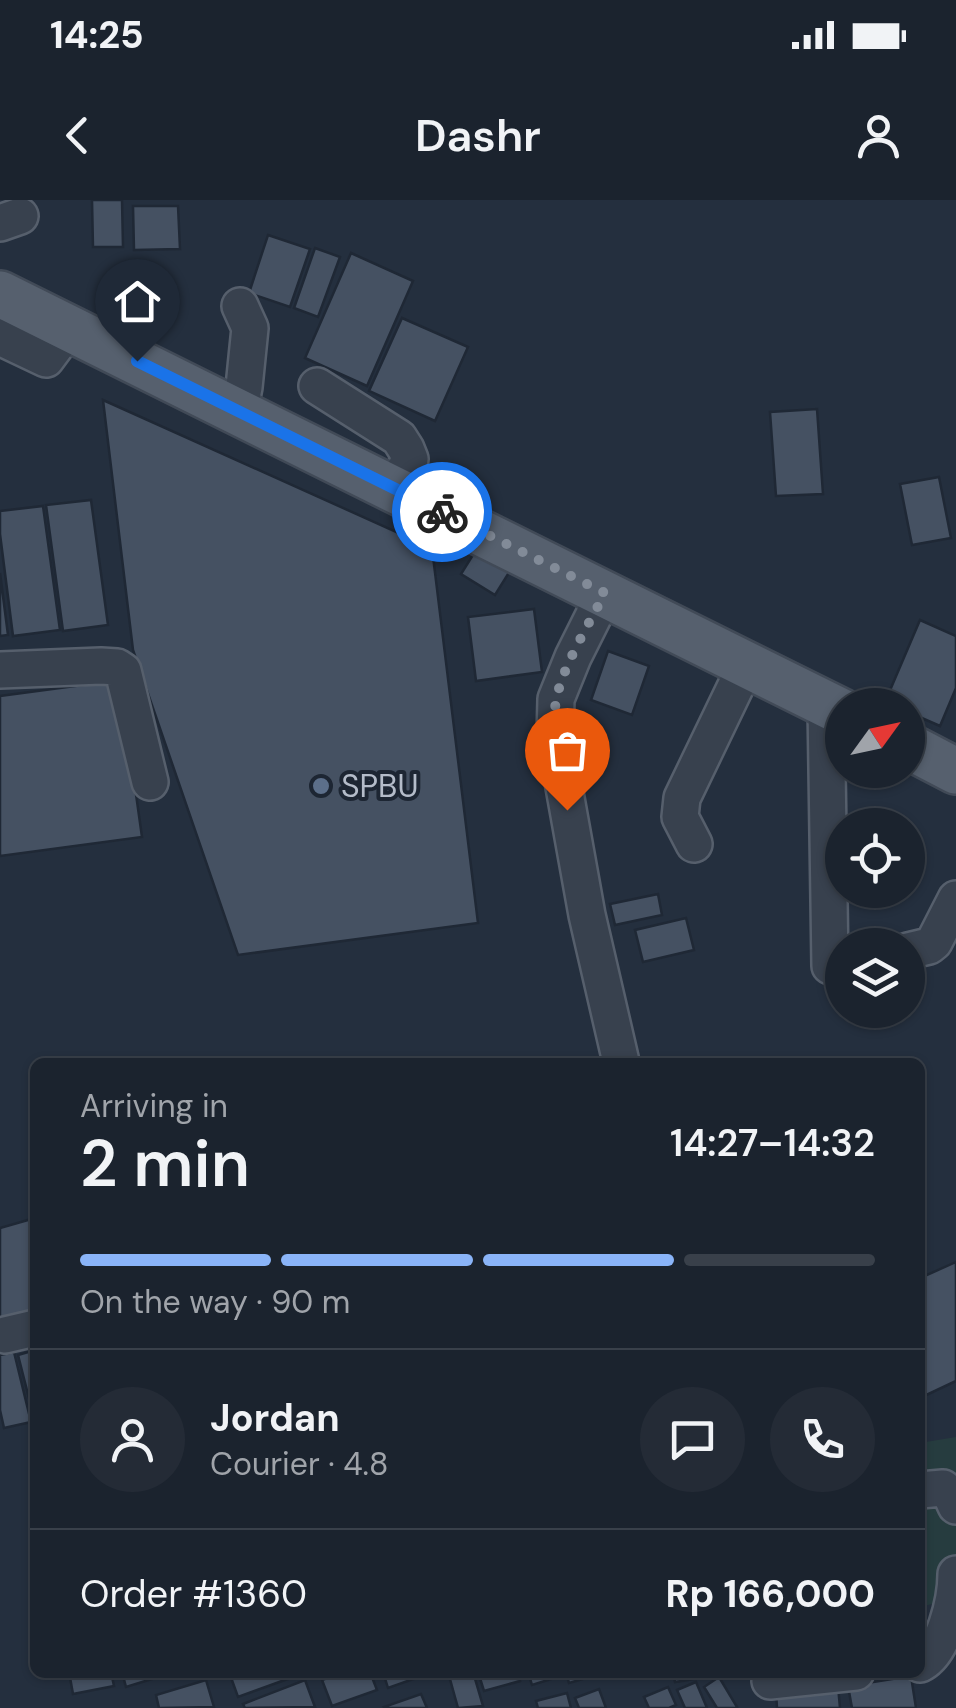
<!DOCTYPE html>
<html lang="en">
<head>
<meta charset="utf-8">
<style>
  :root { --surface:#1b232e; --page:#242b36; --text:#f1f3f6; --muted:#a0a4aa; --line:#39404a; --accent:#8ab4f8 }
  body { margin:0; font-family:"DM Sans",sans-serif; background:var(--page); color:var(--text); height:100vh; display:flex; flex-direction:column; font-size:38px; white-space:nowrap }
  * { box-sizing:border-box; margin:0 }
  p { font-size:32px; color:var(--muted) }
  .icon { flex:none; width:55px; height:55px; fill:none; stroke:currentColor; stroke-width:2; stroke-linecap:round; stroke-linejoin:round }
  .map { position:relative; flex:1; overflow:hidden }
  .side { position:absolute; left:30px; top:858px; width:895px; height:620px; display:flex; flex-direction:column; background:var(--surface); border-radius:15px; box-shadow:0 2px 8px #0004,0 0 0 2px var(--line) }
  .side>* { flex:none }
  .needle { width:65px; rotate:57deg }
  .tools { position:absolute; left:825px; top:488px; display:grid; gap:20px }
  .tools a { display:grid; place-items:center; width:100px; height:100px; border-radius:50%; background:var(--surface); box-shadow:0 2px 8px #0004,0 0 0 2px var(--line); font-size:50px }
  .pin { position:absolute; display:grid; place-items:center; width:85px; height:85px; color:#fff; margin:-102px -42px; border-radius:50% 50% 50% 0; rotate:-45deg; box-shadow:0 0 10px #0007 }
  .pin .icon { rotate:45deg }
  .courier { position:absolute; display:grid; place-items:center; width:100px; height:100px; margin:-50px; border:8px solid #1a73e8; border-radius:50%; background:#fff; color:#222; box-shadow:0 2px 12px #0007 }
  .summary em { font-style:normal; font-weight:600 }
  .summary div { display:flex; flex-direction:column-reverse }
  .summary { display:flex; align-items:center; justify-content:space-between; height:170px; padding:0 50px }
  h1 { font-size:65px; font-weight:600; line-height:75px }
  .bar { display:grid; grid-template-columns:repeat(4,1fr); gap:15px 10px; align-content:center; height:120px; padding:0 50px }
  .bar i { height:12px; border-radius:8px; background:var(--line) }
  .bar .selected { background:var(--accent) }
  .bar p { grid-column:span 4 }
  .line { display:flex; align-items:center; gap:25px; padding:0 50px; border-top:2px solid var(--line) }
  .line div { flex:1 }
  .round { display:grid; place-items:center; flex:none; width:105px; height:105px; border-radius:52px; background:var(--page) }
  .status { display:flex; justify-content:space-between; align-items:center; height:70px; padding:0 50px; background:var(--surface); direction:ltr }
  .status svg { height:28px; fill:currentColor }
  header { display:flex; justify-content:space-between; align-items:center; height:130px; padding:0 50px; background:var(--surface); font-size:45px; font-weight:600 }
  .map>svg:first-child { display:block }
  .green { fill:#263c3f }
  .building { fill:#455162; stroke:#1f2835; stroke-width:2.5 }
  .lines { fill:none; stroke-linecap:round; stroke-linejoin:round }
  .minor-casing { stroke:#565f6c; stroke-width:40 }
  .major-casing { stroke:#414a57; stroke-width:50 }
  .minor { stroke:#38414e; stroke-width:35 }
  .major { stroke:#56606e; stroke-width:45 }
  .done { stroke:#828b98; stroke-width:10; stroke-dasharray:0 18 }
  .route { stroke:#1a73e8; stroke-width:12 }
  .service-dot { fill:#5c6f8a; stroke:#1d2633; stroke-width:4 }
  .labels { text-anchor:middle; stroke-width:8; stroke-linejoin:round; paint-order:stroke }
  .poi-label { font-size:32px; fill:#b4bcc9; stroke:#1d2633; text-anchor:start }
</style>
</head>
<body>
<div class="status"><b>14:25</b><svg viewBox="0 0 49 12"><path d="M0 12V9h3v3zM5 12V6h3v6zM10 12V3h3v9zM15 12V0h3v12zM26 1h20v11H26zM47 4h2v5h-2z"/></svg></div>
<header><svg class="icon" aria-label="back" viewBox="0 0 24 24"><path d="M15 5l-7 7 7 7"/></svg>Dashr<svg class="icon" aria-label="person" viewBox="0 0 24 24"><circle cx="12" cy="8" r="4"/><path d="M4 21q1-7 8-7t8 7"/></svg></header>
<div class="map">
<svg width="956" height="1508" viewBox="0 0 956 1508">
  <rect width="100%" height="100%" fill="#242f3e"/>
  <!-- green -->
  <path class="green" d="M956,1237v161l-36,9v-164z"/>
  <!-- building -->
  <g class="building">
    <path d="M92,0h30l1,47h-30z"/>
    <path d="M133,6h45l2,43 -46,1z"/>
    <path d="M268,35l42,14 -20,58 -41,-14z"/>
    <path d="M315,48l25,9 -22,60 -24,-9z"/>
    <path d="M351,53l62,28 -46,105 -62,-28z"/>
    <path d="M402,118l66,29 -33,74 -66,-30z"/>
    <path d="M103,200l329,148 46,375 -240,32 -105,-305z"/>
    <path d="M817,209l6,85 -47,2 -6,-84z"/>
    <path d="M939,277l12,61 -39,7 -12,-61z"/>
    <path d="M91,300l17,125 -45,6 -17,-126z"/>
    <path d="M43,306l17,124 -47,6 -13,-102v-23z"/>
    <path d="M476,350l34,21 -15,24 -34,-21z"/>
    <path d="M0,373l8,62 -8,1z"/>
    <path d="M534,409l8,63 -66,9 -8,-64z"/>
    <path d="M920,420l36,16v52l-16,38 -32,-14v-7h-16l-7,-3z"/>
    <path d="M608,451l41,15 -17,49 -41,-15z"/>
    <path d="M120,480l22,157 -142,19v-160z"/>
    <path d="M658,694l4,21 -47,10 -5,-21z"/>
    <path d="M686,718l8,32 -51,12 -8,-32z"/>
    <path d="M35,1018v100l-35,11v-101z"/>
    <path d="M956,1062v119l-36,17v-120z"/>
    <path d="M35,1150v72l-17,-67z"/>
    <path d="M14,1152l17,70 -27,6 -4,-18v-55z"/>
    <path d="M69,1472h42l3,14 -41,8z"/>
    <path d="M122,1472h46v2l-42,13z"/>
    <path d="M229,1472h75v1l-66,24z"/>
    <path d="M343,1472h27l7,18 -45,16 -10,-26z"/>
    <path d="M383,1472h38l1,4 -34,12z"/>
    <path d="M448,1472h25l10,34 -25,2z"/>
    <path d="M478,1472h40l2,9 -36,10z"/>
    <path d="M528,1472h32l1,4 -29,9z"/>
    <path d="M566,1472h37l1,1 -35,10z"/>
    <path d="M673,1472h39l1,4 -38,6z"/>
    <path d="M911,1476l5,32h-64l-4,-22z"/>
    <path d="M719,1477l18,30 -2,1h-18l-13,-21z"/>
    <path d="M206,1480l8,27 -55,1 -3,-13z"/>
    <path d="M305,1480l10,27 -70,1 -2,-4z"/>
    <path d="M696,1482l11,26h-22l-8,-18z"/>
    <path d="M838,1486l2,22h-63l-1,-17z"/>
    <path d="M668,1487l8,18 -7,3h-20l-5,-11z"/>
    <path d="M599,1489l7,19h-27l-4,-10z"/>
    <path d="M567,1493l4,15h-33l-2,-7z"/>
    <path d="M421,1494l6,14h-42l-1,-1z"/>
  </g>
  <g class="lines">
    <defs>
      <g id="minor">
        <path d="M0,23l20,-7"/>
        <path d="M0,137l46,22 23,-31"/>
        <path d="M317,186l82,52 7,11 4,10 -15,30"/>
        <path d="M239,212l5,-25 6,-59 -10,-22"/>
        <path d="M605,393l-32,64 -17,42 -1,38 32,178 34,147"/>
        <path d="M0,470l101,-4 16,1 6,4 27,111"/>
        <path d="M826,504l4,262 12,-2"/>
        <path d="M694,644l-14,-27 2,-19 65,-135"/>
        <path d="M908,751l21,-5 5,-4 22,-43"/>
        <path d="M5,1135l30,-7"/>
        <path d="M920,1290l23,-2 8,7 5,11"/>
        <path d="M920,1464c24,-11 36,-65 36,-90"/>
        <path d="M770,1481l86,-9"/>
      </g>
      <g id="major">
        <path d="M0,94l842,418"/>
        <path d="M908,546l48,25"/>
      </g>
    </defs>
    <!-- minor casing -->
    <use href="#minor" class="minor-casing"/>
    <!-- major casing -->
    <use href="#major" class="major-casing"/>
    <!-- minor -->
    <use href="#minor" class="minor"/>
    <!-- major -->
    <use href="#major" class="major"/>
  </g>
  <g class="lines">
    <!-- done -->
    <path class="done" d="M442,312l163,81c-16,31 -43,74 -49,108 -6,36 5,74 11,109"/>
    <!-- route -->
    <path class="route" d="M137,161l305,151"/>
  </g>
  <!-- markers -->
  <circle class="service-dot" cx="321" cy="586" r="10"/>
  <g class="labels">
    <!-- poi labels -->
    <g class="poi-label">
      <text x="341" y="597">SPBU</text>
    </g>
  </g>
</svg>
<div class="tools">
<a><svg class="needle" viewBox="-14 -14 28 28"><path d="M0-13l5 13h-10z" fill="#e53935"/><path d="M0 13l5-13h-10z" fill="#a0a4aa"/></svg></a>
<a><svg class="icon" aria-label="locate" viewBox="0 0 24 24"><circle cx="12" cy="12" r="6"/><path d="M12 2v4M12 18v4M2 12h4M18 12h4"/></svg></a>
<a><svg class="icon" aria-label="layers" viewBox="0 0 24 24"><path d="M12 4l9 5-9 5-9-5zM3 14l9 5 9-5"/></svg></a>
</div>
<div class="pin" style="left:567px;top:610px;background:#ea580c"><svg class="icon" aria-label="bag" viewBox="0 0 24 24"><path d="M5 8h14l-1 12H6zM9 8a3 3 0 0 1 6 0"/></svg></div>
<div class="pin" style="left:137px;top:161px;background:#1f2937"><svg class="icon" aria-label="home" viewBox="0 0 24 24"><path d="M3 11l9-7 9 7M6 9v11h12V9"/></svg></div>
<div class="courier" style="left:442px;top:312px"><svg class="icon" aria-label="bike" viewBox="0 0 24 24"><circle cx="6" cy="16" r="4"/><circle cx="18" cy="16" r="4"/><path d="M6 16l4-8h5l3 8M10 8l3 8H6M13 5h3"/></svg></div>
<section class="side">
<div class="summary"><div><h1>2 min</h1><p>Arriving in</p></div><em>14:27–14:32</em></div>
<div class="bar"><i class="selected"></i><i class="selected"></i><i class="selected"></i><i></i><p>On the way · 90 m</p></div>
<div class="line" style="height:180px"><a class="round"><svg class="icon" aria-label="person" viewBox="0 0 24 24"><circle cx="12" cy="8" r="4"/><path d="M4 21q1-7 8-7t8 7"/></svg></a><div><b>Jordan</b><p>Courier · 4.8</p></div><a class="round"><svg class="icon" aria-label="chat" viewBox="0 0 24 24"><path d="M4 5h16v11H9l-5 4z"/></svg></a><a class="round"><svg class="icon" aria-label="phone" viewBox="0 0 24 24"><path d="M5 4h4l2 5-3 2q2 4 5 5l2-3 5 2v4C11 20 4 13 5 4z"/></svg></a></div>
<div class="line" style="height:130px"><div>Order #1360</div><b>Rp 166,000</b></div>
</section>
</div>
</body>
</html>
